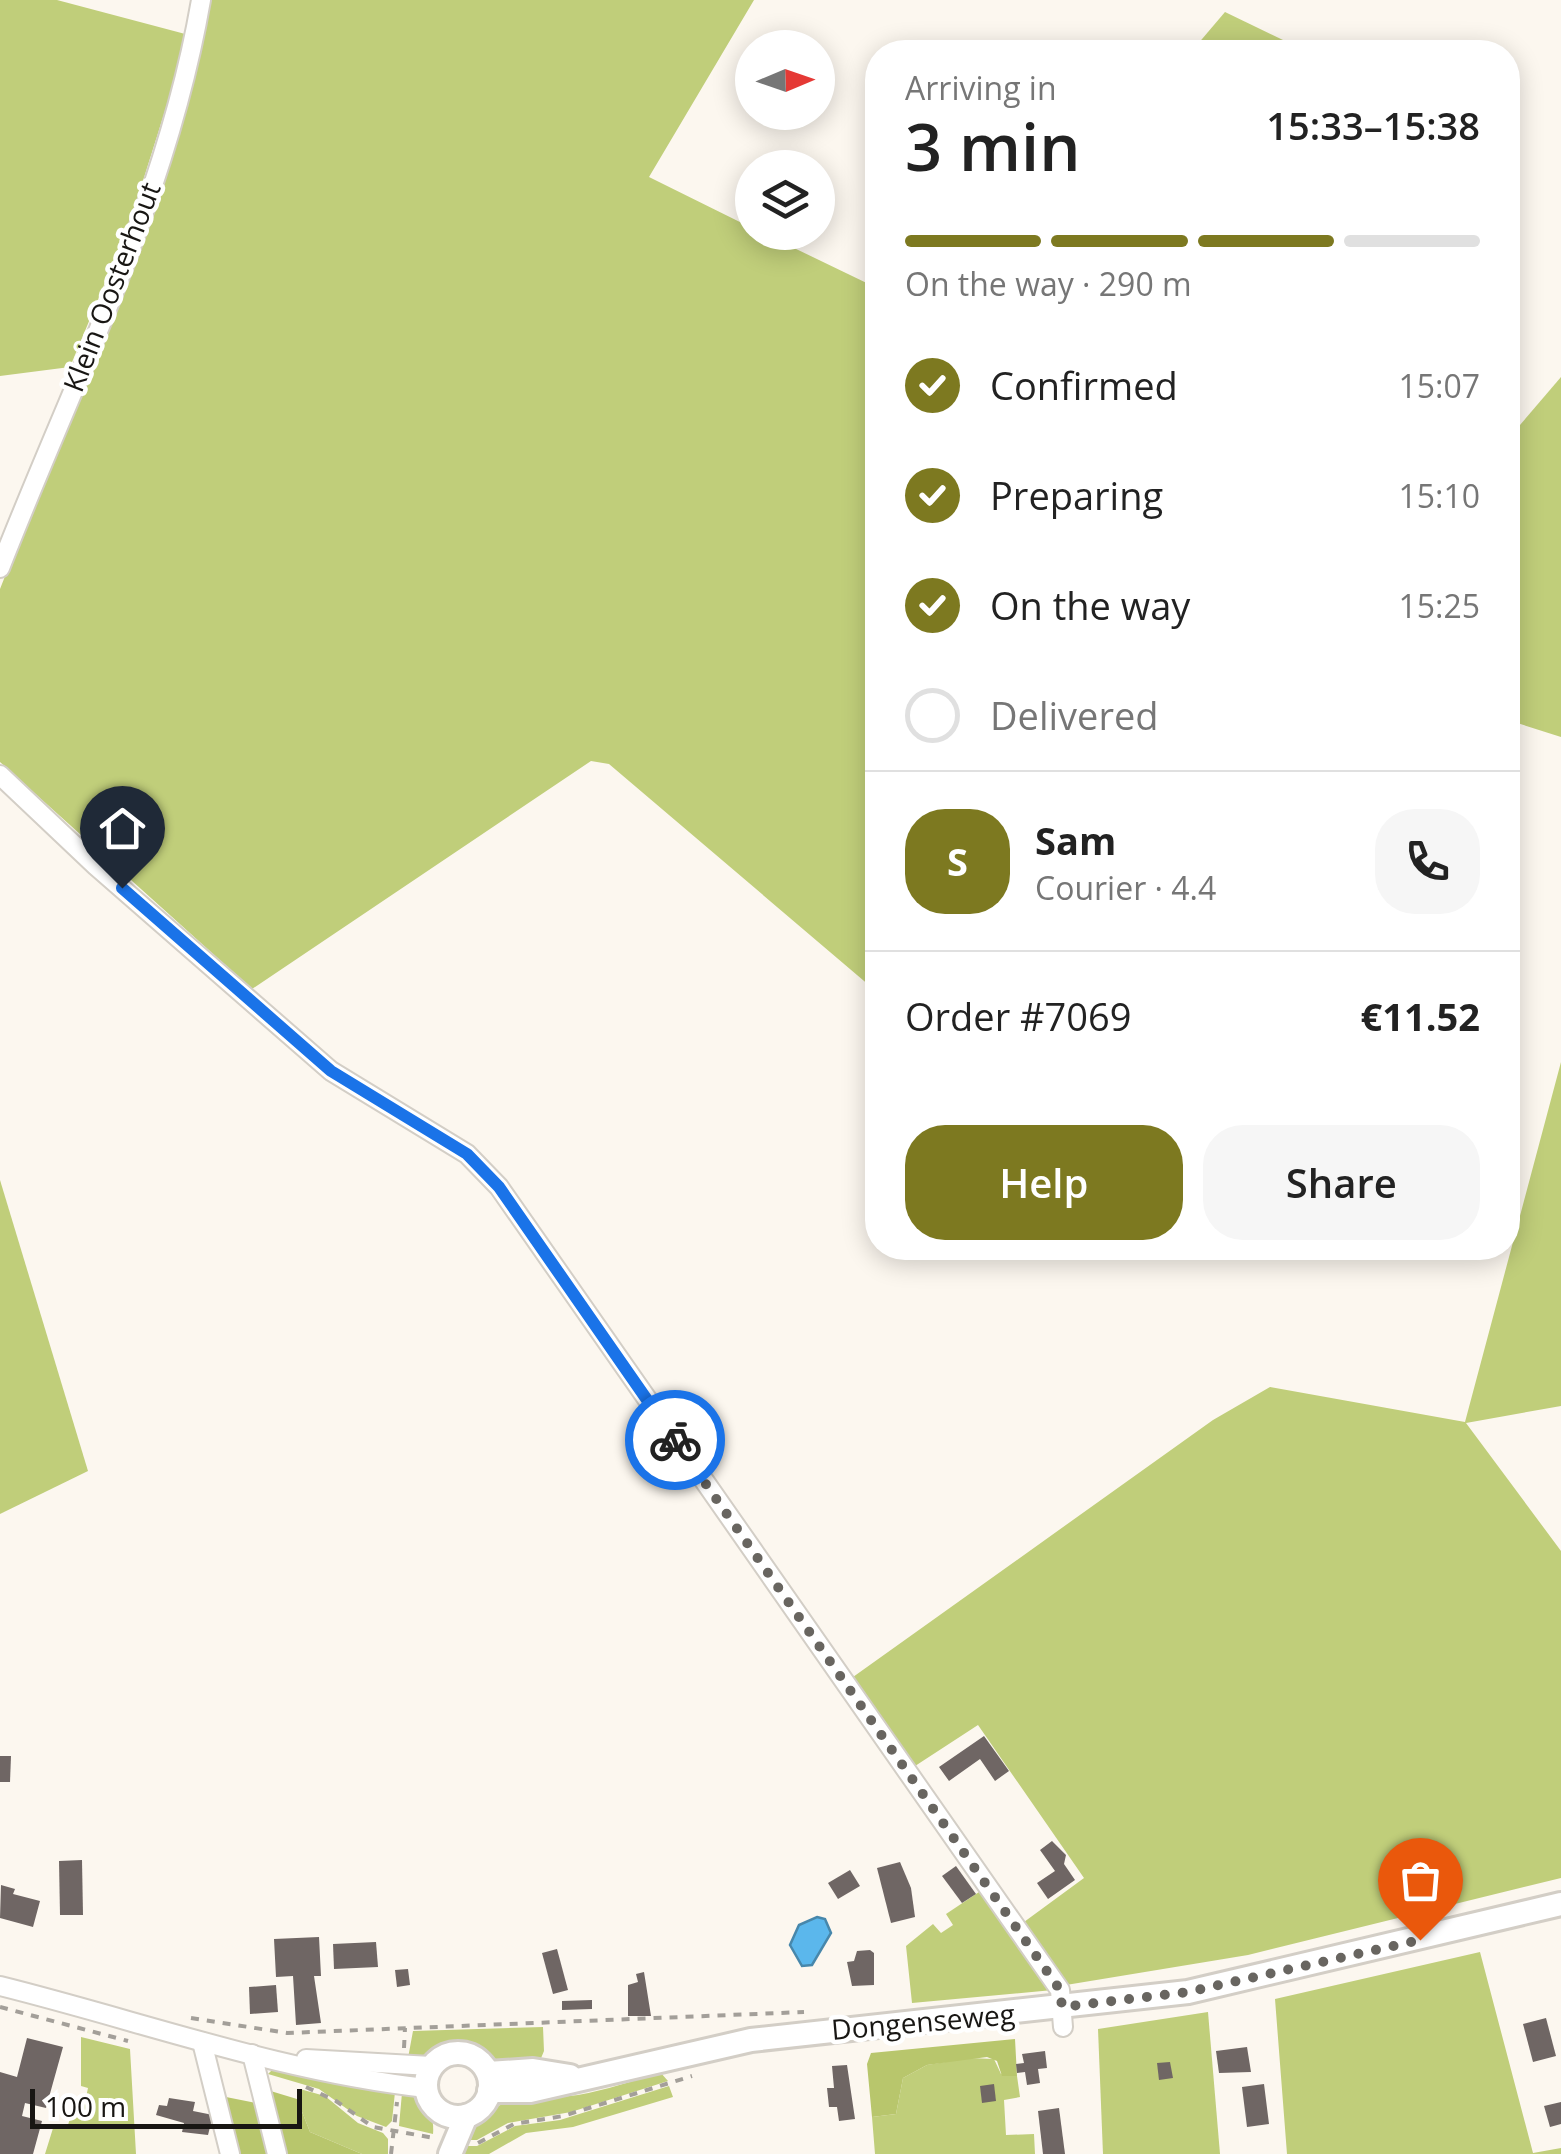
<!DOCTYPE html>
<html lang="en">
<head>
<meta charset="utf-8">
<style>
  :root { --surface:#fff; --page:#f6f6f6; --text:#222; --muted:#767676; --line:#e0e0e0; --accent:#7d7920 }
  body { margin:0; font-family:"Open Sans",sans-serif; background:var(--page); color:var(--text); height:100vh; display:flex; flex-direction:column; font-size:38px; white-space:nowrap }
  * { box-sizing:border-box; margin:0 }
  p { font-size:32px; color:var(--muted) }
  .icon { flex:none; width:55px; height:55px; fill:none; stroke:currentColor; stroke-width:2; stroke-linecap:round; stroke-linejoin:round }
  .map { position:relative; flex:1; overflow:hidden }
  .side { position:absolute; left:865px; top:40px; width:655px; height:1220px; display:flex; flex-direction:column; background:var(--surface); border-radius:40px; box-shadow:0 5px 25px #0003 }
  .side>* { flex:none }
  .needle { width:65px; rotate:88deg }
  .fabs { position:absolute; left:735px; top:30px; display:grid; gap:20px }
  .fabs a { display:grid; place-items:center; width:100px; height:100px; border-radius:50%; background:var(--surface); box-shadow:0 5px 25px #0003; font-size:50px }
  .scale { position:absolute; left:30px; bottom:25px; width:272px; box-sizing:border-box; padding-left:10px; border:5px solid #181613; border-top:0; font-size:28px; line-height:35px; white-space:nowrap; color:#181613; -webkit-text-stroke:8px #fff; paint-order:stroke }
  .pin { position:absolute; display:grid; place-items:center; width:85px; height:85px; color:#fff; margin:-102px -42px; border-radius:50% 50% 50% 0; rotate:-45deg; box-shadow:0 0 10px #0007 }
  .pin .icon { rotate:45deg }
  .courier { position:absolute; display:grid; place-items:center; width:100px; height:100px; margin:-50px; border:8px solid #1a73e8; border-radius:50%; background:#fff; color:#222; box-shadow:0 2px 12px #0007 }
  .summary em { font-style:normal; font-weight:600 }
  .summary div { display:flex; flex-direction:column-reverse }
  .summary { display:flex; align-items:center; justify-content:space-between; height:170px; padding:0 40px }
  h1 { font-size:65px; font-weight:600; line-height:75px }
  .bar { display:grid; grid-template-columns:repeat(4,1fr); gap:15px 10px; align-content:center; height:120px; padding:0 40px }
  .bar i { height:12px; border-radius:8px; background:var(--line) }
  .bar .current { background:var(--accent) }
  .bar p { grid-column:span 4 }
  .line { display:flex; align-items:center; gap:25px; padding:0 40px; border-top:2px solid var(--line) }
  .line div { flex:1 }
  .round { display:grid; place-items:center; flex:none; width:105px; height:105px; border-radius:40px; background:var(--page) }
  ol { padding:0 40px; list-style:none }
  li { display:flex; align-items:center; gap:30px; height:110px }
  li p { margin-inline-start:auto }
  li .icon { padding:10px; border-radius:50%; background:var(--accent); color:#fff; stroke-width:4 }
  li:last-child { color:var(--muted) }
  li i { width:55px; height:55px; border:5px solid var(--line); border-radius:50% }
  .primary-button { display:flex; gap:20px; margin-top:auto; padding:20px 40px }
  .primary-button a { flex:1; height:115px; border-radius:40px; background:var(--accent); color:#fff; font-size:40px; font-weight:600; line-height:115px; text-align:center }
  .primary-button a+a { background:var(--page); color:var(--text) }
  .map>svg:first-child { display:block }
  .green { fill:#c0ce7a }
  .forest { fill:#b8c66c }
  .water { fill:#5bb7ec; stroke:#4787ab; stroke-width:2.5 }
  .building { fill:#6f6664 }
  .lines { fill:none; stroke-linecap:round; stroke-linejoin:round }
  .minor-casing { stroke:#d3cec6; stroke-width:22 }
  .major-casing { stroke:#d3cec6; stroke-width:28 }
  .path { stroke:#a39f99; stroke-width:4; stroke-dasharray:8 8; stroke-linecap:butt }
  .minor { stroke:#fff; stroke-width:18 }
  .major { stroke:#fff; stroke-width:22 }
  .done { stroke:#686560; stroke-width:10; stroke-dasharray:0 18 }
  .route { stroke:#1a73e8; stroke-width:12 }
  .labels { text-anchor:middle; stroke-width:9; stroke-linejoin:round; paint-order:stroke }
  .street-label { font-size:28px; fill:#181613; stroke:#fff }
</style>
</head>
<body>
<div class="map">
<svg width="1561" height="2154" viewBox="0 0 1561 2154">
  <rect width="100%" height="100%" fill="#fcf7ef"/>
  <!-- green -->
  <g class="green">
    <path d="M0,0h57l132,35 -60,190 -59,142 -70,9z"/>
    <path d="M210,0h544l-105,177 103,51v4l11,1 114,55v704l-268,-228 -18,-3 -339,228 -252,-227v-173l163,-413 29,-89z"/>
    <path d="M1225,12l83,40h-117z"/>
    <path d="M1561,377v360l-53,-17v-281z"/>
    <path d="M1561,1062v344l-95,17 95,128v327l-313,77 -182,30 -42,-63 60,-44 -106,-153 -66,43 -59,-91 360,-257 57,-33 195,35z"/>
    <path d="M0,1180l88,291 -88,43z"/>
    <path d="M982,1890l71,100 -141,13 -6,-57 27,-22 8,9 12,-8 -7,-11z"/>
    <path d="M1480,1952l53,201 28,-5v6h-274l-12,-155z"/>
    <path d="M1208,2012l12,142h-117l-5,-125z"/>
    <path d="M543,2027l1,24 -5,12h-38l-36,-19 -16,1 -24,13h-17l5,-27z"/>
    <path d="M81,2037l49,12 6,105h-91l9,-29h14l7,-23h10l3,-14 -7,-2z"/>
    <path d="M969,2058l25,1 7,15 16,2 3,21 -16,3 2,35 28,-1 1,20h-160l-3,-37 24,-3 7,-36 24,-13z"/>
    <path d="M275,2067l120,25 -3,29 -6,6 -29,-11 -38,-27 -51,-15z"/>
    <path d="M660,2072l8,9 -97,31 -63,11 -31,17h-13c19,-48 72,-39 114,-45 28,-5 55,-14 82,-23z"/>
    <path d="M669,2086l4,11 -100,30 -47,6 -37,21h-29l3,-8h14l38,-20 45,-6z"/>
    <path d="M300,2089l25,7 33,27 25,10 5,6v15h-26l-52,-22 -13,-33z"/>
    <path d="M402,2093c21,4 33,19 31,41l-34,-8z"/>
  </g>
  <!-- forest -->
  <g class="forest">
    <path d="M1015,2039l2,37h-15l-5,-15 -10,-4 -60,8 -24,13 -7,36 -24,3 -5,-53 4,-11z"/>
    <path d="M264,2089l33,10 13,33 52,22h-79z"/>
    <path d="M226,2097l30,6 15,51h-32z"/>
  </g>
  <!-- water -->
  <path class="water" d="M817,1917l8,2 6,14 -19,32 -10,1 -12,-21 9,-20z"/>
  <!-- building -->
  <g class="building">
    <path d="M984,1736l25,35 -14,10 -15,-22 -31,22 -10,-14z"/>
    <path d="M0,1756h11l-1,26h-10z"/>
    <path d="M1052,1841l14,14 -2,9 11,16 -27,19 -11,-16 18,-12 -15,-21z"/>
    <path d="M82,1860l1,55h-23l-1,-54z"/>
    <path d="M900,1862l11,26 4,29 -24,6 -14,-55z"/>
    <path d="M956,1866l20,28 -14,9 -20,-27z"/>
    <path d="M850,1870l10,16 -22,13 -10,-16z"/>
    <path d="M1,1885l14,4 -2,5 27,7 -7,26 -33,-9z"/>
    <path d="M319,1937l2,39h-7l7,47 -25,2 -3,-49 -17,1 -2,-38z"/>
    <path d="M376,1942l2,25 -44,2 -1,-25z"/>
    <path d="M557,1949l11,41 -15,4 -11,-41z"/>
    <path d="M870,1950l4,3v32l-22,1 -5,-24 7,-1 3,-10z"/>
    <path d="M408,1969l2,16 -13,2 -2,-17z"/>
    <path d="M644,1972l7,44h-23v-31l10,-3 -2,-8z"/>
    <path d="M276,1985l2,27 -28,2 -1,-27z"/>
    <path d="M592,2000v9l-30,1v-9z"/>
    <path d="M1546,2018l10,38 -23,6 -10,-38z"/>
    <path d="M27,2038l36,9 -17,61 -21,-5 -3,13 20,5 -9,33h-33v-82l17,5z"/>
    <path d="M1247,2047l4,25 -32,1 -3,-22z"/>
    <path d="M1045,2051l2,17 -9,1 2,14 -13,2 -2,-13 -8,1 -1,-9 8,-1 -2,-9z"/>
    <path d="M1170,2062l3,16 -14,2 -2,-17z"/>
    <path d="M847,2065l8,54 -16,2 -2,-14h-8l-2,-19h7l-2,-22z"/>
    <path d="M994,2084l2,17 -14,2 -2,-17z"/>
    <path d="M1264,2084l5,40 -22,3 -5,-40z"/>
    <path d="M169,2098l26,4 -2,9 20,4 -5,20 -26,-3 2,-9 -28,-8 3,-10 8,1z"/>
    <path d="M1561,2102v22l-11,3 -6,-21z"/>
    <path d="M1059,2108l6,46h-22l-5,-43z"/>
  </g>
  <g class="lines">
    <defs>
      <g id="minor">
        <path d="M0,568c73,-187 167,-369 201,-568"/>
        <path d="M0,775l96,91 235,205 136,83 32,33 561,803 3,37"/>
        <path d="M0,1986c141,35 280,86 426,102"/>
        <path d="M202,2042l28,112"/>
        <path d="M252,2054l25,100"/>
        <path d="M306,2059l125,7"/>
      </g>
      <g id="major">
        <circle cx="458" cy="2085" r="32"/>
        <path d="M488,2073l45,-3 37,6"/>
        <path d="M489,2091h41l221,-51 437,-48 373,-88"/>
        <path d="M450,2154l16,-38"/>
      </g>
    </defs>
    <!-- minor casing -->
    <use href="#minor" class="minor-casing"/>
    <!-- major casing -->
    <use href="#major" class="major-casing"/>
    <!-- path -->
    <g class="path">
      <path d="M0,2007l128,34"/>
      <path d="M191,2018l96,15 517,-21"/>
      <path d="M404,2048l1,-20"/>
      <path d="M306,2087l30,14 37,26 61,11"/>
      <path d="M478,2143l36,-19 49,-8 129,-40"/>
      <path d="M391,2154l6,-52"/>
    </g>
    <!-- minor -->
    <use href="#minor" class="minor"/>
    <!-- major -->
    <use href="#major" class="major"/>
  </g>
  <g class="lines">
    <!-- done -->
    <path class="done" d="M675,1440l385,550 2,17 126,-15 232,-52"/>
    <!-- route -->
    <path class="route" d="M122,888l209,183 136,83 32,33 176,253"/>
  </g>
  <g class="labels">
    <!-- street labels -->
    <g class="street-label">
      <text transform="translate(112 287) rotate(-69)" y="10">Klein Oosterhout</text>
      <text transform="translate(923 2022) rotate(-5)" y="10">Dongenseweg</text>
    </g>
  </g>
</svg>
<div class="fabs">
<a><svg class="needle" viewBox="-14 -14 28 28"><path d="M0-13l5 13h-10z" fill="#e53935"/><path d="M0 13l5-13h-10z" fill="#767676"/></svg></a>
<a><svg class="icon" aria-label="layers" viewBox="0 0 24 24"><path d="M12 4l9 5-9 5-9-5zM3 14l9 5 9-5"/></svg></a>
</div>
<div class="scale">100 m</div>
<div class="pin" style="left:1420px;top:1940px;background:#ea580c"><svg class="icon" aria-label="bag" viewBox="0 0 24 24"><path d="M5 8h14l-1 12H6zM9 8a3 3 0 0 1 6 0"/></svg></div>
<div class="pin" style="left:122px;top:888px;background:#1f2937"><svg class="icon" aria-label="home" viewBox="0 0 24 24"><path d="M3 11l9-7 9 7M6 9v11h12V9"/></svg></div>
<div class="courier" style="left:675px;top:1440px"><svg class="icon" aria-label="bike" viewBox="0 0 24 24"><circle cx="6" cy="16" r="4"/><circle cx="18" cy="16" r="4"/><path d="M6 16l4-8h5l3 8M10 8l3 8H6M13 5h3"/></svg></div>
<section class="side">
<div class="summary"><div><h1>3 min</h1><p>Arriving in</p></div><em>15:33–15:38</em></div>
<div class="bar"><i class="current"></i><i class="current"></i><i class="current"></i><i></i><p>On the way · 290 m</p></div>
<ol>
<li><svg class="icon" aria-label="check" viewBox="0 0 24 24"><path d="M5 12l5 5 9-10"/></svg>Confirmed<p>15:07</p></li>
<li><svg class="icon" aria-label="check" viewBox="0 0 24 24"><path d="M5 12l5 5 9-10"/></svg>Preparing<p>15:10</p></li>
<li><svg class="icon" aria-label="check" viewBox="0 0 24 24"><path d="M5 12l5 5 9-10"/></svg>On the way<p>15:25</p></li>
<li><i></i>Delivered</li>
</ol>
<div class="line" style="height:180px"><b class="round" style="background:var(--accent);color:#fff">S</b><div><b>Sam</b><p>Courier · 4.4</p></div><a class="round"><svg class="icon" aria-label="phone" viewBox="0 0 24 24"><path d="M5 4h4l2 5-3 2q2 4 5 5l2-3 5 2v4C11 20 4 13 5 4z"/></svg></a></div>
<div class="line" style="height:130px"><div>Order #7069</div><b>€11.52</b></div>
<div class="primary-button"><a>Help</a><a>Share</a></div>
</section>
</div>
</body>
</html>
